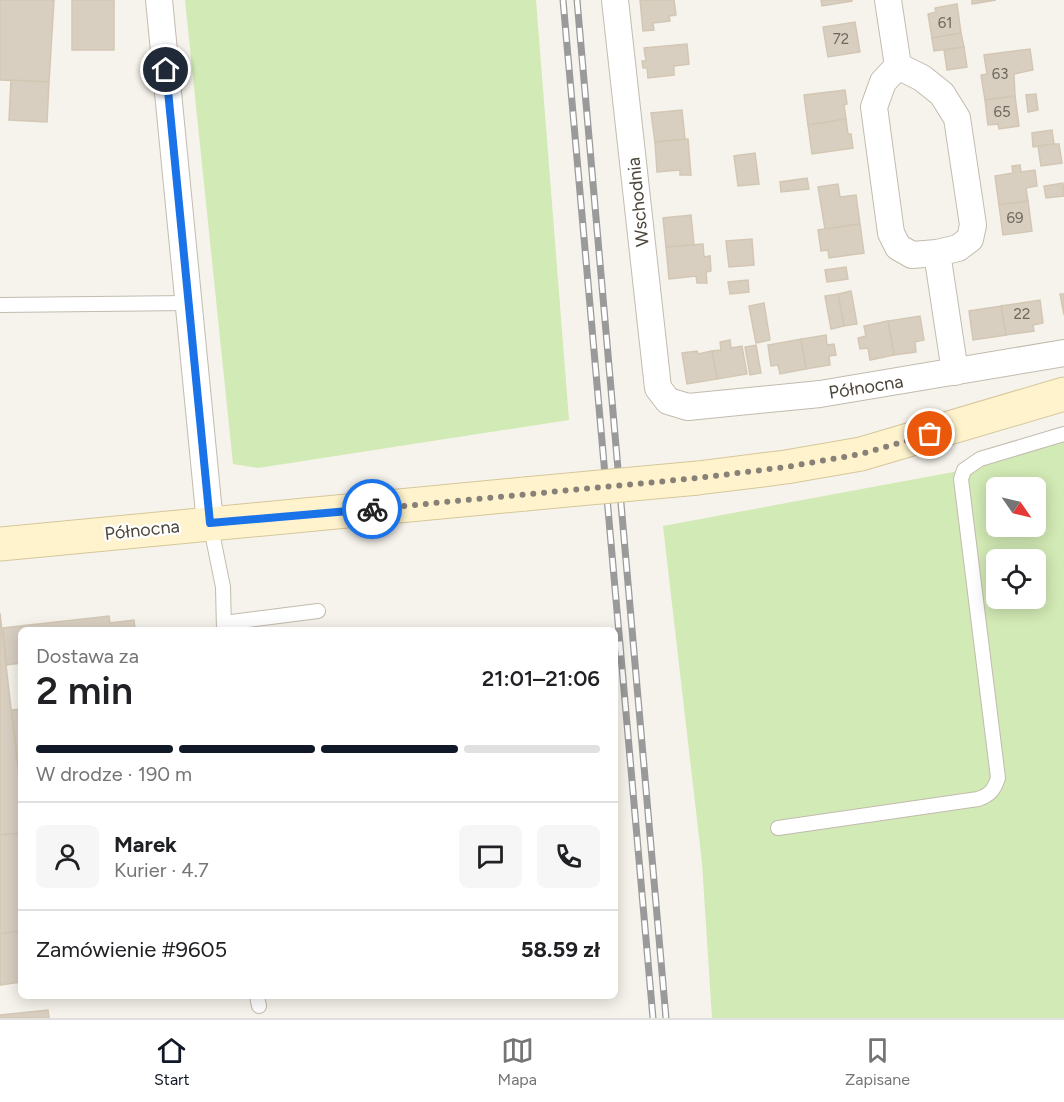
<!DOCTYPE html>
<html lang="pl">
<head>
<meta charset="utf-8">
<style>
  :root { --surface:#fff; --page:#f6f6f6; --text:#202124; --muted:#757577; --line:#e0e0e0; --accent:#111827 }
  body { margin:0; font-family:Figtree,sans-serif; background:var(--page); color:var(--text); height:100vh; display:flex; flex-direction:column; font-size:22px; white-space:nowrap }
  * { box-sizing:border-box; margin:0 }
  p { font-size:20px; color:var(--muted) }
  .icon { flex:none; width:33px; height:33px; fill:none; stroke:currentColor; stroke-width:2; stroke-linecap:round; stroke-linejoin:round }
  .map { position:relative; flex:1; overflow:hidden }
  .side { position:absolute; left:18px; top:627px; width:600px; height:372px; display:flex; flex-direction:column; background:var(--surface); border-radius:9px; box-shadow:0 3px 15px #0003 }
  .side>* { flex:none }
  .needle { width:39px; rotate:124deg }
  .buttons { position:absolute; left:986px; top:477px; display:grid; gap:12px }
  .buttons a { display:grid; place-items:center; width:60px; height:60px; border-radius:9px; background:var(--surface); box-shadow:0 3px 15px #0003; font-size:30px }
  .pin { position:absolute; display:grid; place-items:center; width:51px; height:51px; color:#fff; margin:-26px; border:3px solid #fff; border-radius:50%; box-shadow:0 2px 6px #0007 }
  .courier { position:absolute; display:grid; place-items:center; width:60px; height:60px; margin:-30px; border:4px solid #1a73e8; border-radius:50%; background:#fff; color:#222; box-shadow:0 2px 8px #0007 }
  .summary em { font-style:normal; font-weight:600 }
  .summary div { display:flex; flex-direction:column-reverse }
  .summary { display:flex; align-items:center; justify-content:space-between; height:102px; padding:0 18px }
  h1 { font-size:39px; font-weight:600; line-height:45px }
  .bar { display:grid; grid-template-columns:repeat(4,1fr); gap:9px 6px; align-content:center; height:72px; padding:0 18px }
  .bar i { height:8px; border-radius:4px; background:var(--line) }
  .bar .current { background:var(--accent) }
  .bar p { grid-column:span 4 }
  .line { display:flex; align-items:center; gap:15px; padding:0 18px; border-top:2px solid var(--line) }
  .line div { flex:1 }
  .round { display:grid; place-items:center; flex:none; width:63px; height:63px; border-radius:9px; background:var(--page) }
  .tab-bar { display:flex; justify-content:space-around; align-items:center; height:84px; border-top:2px solid var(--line); background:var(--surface); font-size:16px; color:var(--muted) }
  .tab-bar a { display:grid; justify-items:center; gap:3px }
  .tab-bar .current { color:var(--accent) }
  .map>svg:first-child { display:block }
  .green { fill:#d2eab5; fill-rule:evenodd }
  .building { fill:#d8cfc1; stroke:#d3c7b4; stroke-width:1.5 }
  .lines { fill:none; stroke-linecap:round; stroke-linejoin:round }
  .lane-casing { stroke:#c2bbae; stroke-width:16 }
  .street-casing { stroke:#c2bbae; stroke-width:28 }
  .secondary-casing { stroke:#d6c79b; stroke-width:35 }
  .lane { stroke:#fff; stroke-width:14 }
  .street { stroke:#fff; stroke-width:26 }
  .secondary { stroke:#fff3cd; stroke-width:33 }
  .rail-casing { stroke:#9a9a9a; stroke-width:7 }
  .rail { stroke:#fff; stroke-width:4.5; stroke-dasharray:14; stroke-linecap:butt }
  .secondary-bridge-casing { stroke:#d6c79b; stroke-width:35; stroke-linecap:butt }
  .secondary-bridge { stroke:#fff3cd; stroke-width:33 }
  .done { stroke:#878178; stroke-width:6; stroke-dasharray:0 10.8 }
  .route { stroke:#1a73e8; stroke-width:8 }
  .labels { text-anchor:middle; stroke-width:4.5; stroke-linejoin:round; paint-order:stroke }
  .number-label { font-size:15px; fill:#6e675b }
  .street-label { font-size:18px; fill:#4b4439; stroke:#fff }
</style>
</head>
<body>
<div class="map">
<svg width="1064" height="1018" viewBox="0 0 1064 1018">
  <rect width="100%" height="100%" fill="#f6f3ec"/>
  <!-- green -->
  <g class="green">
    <path d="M185,0h351l33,420 -311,48 -25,-4z"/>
    <path d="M1064,440v578h-352l-10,-155 -39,-337 301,-56zM996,488h39v38h-39zM996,560h39v38h-39z"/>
  </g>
  <!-- building -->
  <g class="building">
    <path d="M0,0h54l-5,82 -49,-2z"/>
    <rect x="72" y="0" width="42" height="50"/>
    <path d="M640,0h34l2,15 -7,1 1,5 -17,2 1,7 -11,1z"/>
    <path d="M821,0h31v1l-30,5z"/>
    <path d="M972,0h24l-24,4z"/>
    <path d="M957,4l4,29 -29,5 -4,-24 8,-2 -1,-4z"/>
    <path d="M855,22l5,30 -32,5 -5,-30z"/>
    <path d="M961,33l3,14 -30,4 -2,-13z"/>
    <path d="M687,44l2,20 -15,2v9l-26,3 -1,-10h-4l-1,-7h4l-2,-13z"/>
    <path d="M964,47l3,20 -20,3 -3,-20z"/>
    <path d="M1030,49l3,21 -19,4 1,22 -30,4 -4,-25 6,-1 -3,-19z"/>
    <path d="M11,80l38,2 -2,40 -38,-2z"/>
    <path d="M845,90l2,14 -3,1 2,14 -38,6 -4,-30z"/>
    <path d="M1036,94l2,16 -10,2 -2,-17z"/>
    <path d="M1015,96l4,30 -20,3 -1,-5 -10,1 -3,-25z"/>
    <path d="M682,110l3,29 -30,3 -4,-29z"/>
    <path d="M846,119l2,15h3l2,14 -41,6 -4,-29z"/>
    <path d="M1052,130l2,14 -21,3 -1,-14z"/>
    <path d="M688,139l3,36h-11v-5l-23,2 -2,-30z"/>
    <path d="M1054,144h5l3,19 -21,3 -3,-20z"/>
    <path d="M755,153l4,31 -21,2 -4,-30z"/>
    <path d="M1020,165l1,7 14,-2 2,16 -11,2 2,13 -29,4 -4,-29 18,-3 -1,-7z"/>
    <path d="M807,178l2,11 -28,3 -1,-10z"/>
    <path d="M1063,183l1,13 -18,2 -2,-12z"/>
    <path d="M838,184l2,13 16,-2 4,29 -35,5 -7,-42z"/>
    <path d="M1028,201l4,30 -29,4 -4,-30z"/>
    <path d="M691,215l3,30 -28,2 -3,-29z"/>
    <path d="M860,224l4,29 -35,5 -1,-8 -7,1 -3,-21z"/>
    <path d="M752,239l2,26 -25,2 -3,-26z"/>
    <path d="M703,244l1,13 6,-1 1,15 -5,1 1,11h-10l-1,-7 -27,3 -3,-32z"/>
    <path d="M846,267l2,12 -21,3 -2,-12z"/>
    <path d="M748,280l1,12 -19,2 -2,-12z"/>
    <path d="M851,291l6,33 -13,2 -6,-32z"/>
    <path d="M838,294l6,32 -13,3 -6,-33z"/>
    <path d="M1060,294h4v21z"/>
    <path d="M1040,300l3,23 -10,2 1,6 -28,4 -5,-29z"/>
    <path d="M764,303l6,37 -14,3 -7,-37z"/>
    <path d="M1001,306l5,29 -33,5 -4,-29z"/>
    <path d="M920,316l4,24 -9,2 1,10 -22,3 -6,-34z"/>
    <path d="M888,321l6,34 -24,5 -2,-12 -8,1 -2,-11 8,-2 -2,-10z"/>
    <path d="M826,335l1,10 7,-1 2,11 -7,1 1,9 -24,4 -5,-30z"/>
    <path d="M801,339l5,30 -26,5 -2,-9 -7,1 -3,-21z"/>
    <path d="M730,340l1,8 11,-2 5,28 -30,5 -5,-28 9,-1 -1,-8z"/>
    <path d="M756,345l5,28 -11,2 -5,-28z"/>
    <path d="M697,351l1,3 14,-3 5,28 -30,5 -5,-31z"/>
    <path d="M0,613l21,182v38l-21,2z"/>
    <path d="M109,616l1,7 24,-3 1,10h-114v33l-14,2 -4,-37z"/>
    <path d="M21,709v82l-9,-81z"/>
    <path d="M21,833v98l-21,3v-99z"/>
    <path d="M21,931v51l-21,3v-51z"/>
    <path d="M48,1010l1,8h-49v-3z"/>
  </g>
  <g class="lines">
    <defs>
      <g id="lane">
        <path d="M0,305l189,-2"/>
        <path d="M210,523l13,64 1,43"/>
        <path d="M224,623l94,-12"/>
        <path d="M778,828l200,-29c12,-4 16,-9 20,-21l-37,-299 3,-9 16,-11 84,-25"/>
        <path d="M257,996l2,10"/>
      </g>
      <g id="street">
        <path d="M159,0l51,523"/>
        <path d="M615,0l43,388 10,13 20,6 132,-13 244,-41"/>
        <path d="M888,0l10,66"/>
        <path d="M898,66l24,12 20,16 15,24 16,107 -3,14 -12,9 -21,5 -25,2 -14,-8 -7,-14 -17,-126 9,-25z"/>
        <path d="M937,253l18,119"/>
      </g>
      <g id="secondary">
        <path d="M698,478l88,-11 75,-13 203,-60"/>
        <path d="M0,544l525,-50"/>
      </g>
    </defs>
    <!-- lane casing -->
    <use href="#lane" class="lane-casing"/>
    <!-- street casing -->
    <use href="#street" class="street-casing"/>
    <!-- secondary casing -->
    <use href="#secondary" class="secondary-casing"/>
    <!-- lane -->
    <use href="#lane" class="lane"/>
    <!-- street -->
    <use href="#street" class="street"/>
    <!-- secondary -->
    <use href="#secondary" class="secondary"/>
    <defs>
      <g id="rail">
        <path d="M563,0l90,1018"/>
        <path d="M577,0l89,1018"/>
      </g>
    </defs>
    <!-- rail casing -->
    <use href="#rail" class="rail-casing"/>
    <!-- rail -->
    <use href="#rail" class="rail"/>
    <defs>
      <path id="secondary-bridge" d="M525,494l173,-16"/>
    </defs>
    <!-- secondary-bridge casing -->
    <use href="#secondary-bridge" class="secondary-bridge-casing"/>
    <!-- secondary-bridge -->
    <use href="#secondary-bridge" class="secondary-bridge"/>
  </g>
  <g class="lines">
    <!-- done -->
    <path class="done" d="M372,509l326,-31 88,-11 75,-13 69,-20"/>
    <!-- route -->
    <path class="route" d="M166,70l44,453 162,-14"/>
  </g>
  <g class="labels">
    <!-- number labels -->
    <g class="number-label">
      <text x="945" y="28">61</text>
      <text x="841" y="44">72</text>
      <text x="1000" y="79">63</text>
      <text x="1002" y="117">65</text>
      <text x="1015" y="223">69</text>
      <text x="1022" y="319">22</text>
    </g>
    <!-- street labels -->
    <g class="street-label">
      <text transform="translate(638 202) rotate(-96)" y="6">Wschodnia</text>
      <text transform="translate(866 387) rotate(-9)" y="6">Północna</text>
      <text transform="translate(142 530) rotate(-6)" y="6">Północna</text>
    </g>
  </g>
</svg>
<div class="buttons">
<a><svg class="needle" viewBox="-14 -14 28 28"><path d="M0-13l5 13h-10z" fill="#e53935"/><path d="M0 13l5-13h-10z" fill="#757577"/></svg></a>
<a><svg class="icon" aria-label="locate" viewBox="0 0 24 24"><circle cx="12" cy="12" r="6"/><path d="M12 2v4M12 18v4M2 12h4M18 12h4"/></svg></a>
</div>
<div class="pin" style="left:930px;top:434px;background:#ea580c"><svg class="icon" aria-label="bag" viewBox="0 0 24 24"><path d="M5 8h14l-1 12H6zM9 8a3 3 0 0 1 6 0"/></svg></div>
<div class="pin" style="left:166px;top:70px;background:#1f2937"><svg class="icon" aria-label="home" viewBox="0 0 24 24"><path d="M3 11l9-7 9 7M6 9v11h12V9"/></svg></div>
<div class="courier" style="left:372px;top:509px"><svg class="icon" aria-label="bike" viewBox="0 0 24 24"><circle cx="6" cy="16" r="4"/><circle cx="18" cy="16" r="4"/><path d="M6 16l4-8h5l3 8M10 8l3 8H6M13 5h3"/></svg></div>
<section class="side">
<div class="summary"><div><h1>2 min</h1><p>Dostawa za</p></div><em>21:01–21:06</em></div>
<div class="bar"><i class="current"></i><i class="current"></i><i class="current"></i><i></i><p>W drodze · 190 m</p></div>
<div class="line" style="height:108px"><a class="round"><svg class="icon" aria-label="person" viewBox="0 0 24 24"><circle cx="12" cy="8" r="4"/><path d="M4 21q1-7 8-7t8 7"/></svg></a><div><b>Marek</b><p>Kurier · 4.7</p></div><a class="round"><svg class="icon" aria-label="chat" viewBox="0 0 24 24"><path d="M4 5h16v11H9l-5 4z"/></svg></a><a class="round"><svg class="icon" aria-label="phone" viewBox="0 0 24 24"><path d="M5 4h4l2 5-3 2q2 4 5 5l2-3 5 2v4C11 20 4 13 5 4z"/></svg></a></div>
<div class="line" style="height:78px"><div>Zamówienie #9605</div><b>58.59 zł</b></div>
</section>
</div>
<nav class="tab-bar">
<a class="current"><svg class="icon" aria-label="home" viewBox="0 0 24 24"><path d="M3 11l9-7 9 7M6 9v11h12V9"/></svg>Start</a>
<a><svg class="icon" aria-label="map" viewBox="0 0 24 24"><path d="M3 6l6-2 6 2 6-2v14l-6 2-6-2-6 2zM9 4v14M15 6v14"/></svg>Mapa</a>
<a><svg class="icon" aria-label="saved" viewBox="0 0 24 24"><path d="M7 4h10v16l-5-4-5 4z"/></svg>Zapisane</a>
</nav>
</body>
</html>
